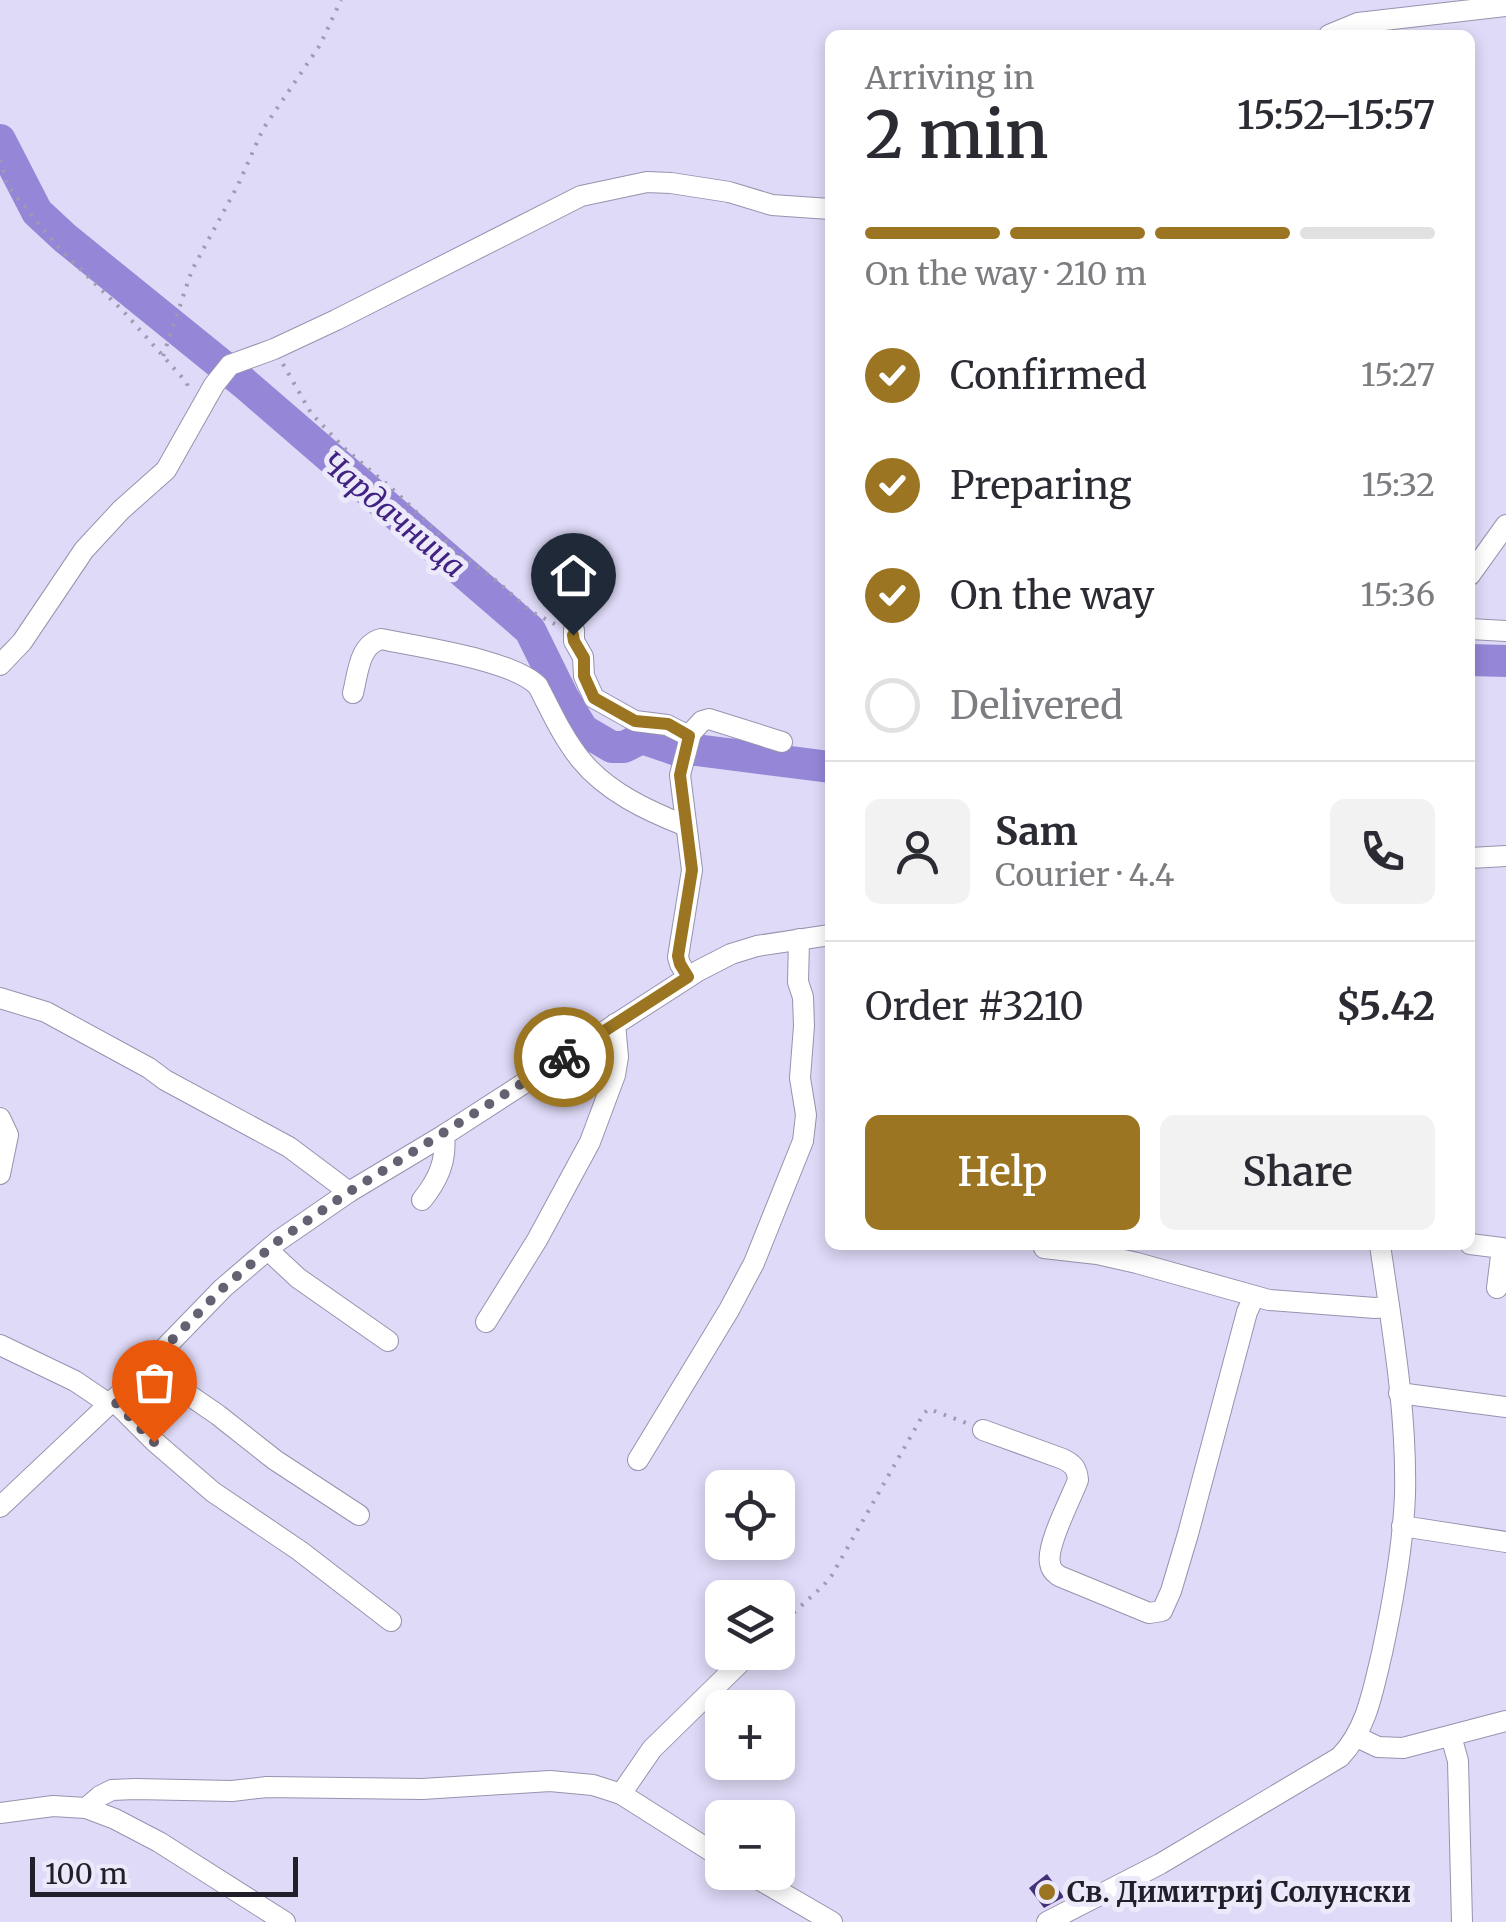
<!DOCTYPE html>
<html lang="en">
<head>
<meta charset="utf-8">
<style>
  :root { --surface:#fff; --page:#f2f2f3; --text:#2b2b33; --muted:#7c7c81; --line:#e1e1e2; --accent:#9b7521 }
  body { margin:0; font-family:Merriweather,serif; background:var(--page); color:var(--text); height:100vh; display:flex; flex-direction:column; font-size:38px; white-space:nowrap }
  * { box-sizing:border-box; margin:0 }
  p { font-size:32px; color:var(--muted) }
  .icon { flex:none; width:55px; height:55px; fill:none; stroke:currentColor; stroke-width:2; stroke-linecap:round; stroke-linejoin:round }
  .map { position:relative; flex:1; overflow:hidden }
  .panel { position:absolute; left:825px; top:30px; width:650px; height:1220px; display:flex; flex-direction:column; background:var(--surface); border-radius:15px; box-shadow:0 5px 15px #0003 }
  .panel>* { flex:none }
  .controls { position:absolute; left:705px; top:1470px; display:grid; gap:20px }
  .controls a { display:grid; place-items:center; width:90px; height:90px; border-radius:15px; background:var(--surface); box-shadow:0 5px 15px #0003; font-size:50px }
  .scale { position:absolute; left:30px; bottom:25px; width:268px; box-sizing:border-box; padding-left:10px; border:5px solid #21202a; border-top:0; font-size:28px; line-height:35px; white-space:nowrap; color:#21202a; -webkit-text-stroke:8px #ebe9fa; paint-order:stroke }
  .pin { position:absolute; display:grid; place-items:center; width:85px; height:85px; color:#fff; margin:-102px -42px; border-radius:50% 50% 50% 0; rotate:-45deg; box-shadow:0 0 10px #0007 }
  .pin .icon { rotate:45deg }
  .courier { position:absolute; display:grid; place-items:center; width:100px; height:100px; margin:-50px; border:8px solid #9b7521; border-radius:50%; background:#fff; color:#222; box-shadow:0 2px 12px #0007 }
  .head em { font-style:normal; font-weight:600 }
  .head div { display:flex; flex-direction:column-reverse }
  .head { display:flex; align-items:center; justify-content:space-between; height:170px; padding:0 40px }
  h1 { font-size:65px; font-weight:600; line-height:75px }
  .bar { display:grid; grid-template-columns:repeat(4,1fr); gap:15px 10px; align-content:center; height:120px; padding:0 40px }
  .bar i { height:12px; border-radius:8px; background:var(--line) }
  .bar .on { background:var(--accent) }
  .bar p { grid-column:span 4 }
  .line { display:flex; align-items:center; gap:25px; padding:0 40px; border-top:2px solid var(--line) }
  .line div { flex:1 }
  .round { display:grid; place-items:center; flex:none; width:105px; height:105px; border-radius:15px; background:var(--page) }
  ol { padding:0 40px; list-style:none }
  li { display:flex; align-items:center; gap:30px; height:110px }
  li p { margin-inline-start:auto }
  li .icon { padding:10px; border-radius:50%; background:var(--accent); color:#fff; stroke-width:4 }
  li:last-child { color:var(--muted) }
  li i { width:55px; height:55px; border:5px solid var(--line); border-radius:50% }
  .action { display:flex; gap:20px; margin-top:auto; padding:20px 40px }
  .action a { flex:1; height:115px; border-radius:15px; background:var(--accent); color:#fff; font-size:40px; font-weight:600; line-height:115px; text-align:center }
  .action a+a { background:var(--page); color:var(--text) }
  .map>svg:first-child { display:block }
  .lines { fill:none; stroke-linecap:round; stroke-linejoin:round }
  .river { stroke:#9686d8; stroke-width:32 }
  .building { fill:#433079 }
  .minor-casing { stroke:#9793ae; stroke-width:22 }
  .path { stroke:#9e9bb2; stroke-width:4; stroke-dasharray:2.5 8; stroke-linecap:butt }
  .minor { stroke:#fff; stroke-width:20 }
  .done { stroke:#636172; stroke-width:10; stroke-dasharray:0 18 }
  .route { stroke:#9b7521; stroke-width:12 }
  .poi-dot { fill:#9b7521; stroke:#ebe9fa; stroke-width:4 }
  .labels { text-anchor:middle; stroke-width:10; stroke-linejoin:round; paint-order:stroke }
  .poi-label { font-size:28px; font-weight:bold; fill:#21202a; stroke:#ebe9fa; text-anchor:start }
  .water-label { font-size:30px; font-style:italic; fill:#422282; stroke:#ebe9fa }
</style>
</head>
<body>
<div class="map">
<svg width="1506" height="1922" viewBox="0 0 1506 1922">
  <rect width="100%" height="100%" fill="#dedaf7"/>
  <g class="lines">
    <!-- river -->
    <g class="river">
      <path d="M0,140l37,72 28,26 179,145 286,247 33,67 20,33 29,17h12l18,-9 35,12h19l134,17"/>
      <path d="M1470,660l36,1"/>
    </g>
  </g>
  <!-- building -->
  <path class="building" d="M1047,1874l17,23 -20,11 -15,-20z"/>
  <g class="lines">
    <defs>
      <g id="minor">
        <path d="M1329,35l29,-12 148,-17"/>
        <path d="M1470,575l36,-50"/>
        <path d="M1470,629l36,2"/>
        <path d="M574,630v11l9,16 1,19 10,22 41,23 32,4 22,11"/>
        <path d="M0,665l22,-23 62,-92 37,-40 45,-40 48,-85 16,-20 44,-16 62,-29 245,-124 66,-14 24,1 58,9 43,13 58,4"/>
        <path d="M353,693c5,-20 6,-48 28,-54 38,8 132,21 157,47 13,25 25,52 43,74 26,32 67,51 105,66"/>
        <path d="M1470,858l36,-2"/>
        <path d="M688,977l-8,-13 -2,-7 14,-87 -12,-95 11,-42 11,-12 7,-2 73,23"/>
        <path d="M0,998l46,14 103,56 16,12 124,67 60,45"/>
        <path d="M0,1118l8,17 -8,39"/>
        <path d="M422,1200c16,-20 25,-39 22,-65"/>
        <path d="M1470,1244l32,4 -5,40"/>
        <path d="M1044,1248l53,6 40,9 132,37 106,8 14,-1"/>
        <path d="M268,1250l30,28 90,63"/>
        <path d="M486,1322l51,-82 53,-98 25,-67 3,-18 -3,-33"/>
        <path d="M0,1345l75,36 34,23"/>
        <path d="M147,1366l71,49 57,45 84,55"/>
        <path d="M1399,1393l107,14"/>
        <path d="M113,1400l42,42 58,50 87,59 91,70"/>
        <path d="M983,1430l80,29c10,5 14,9 15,21 -7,19 -32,65 -28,83 1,7 4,9 9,13l90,37 13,-2 9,-20 17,-57 59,-222 7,-15"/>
        <path d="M638,1460l91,-150 25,-47 49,-122 3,-26 -6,-37 4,-52 -1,-29 -5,-15 1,-43"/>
        <path d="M0,1507l124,-117 99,-102 55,-47 71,-49 95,-57 254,-164 33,-17 26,-8 73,-11"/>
        <path d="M1402,1526l104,16"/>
        <path d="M1451,1736l7,25 4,161"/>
        <path d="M1357,1737l21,10 25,1 103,-27"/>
        <path d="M621,1794l31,-45 99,-97"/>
        <path d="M86,1808l14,-12 12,-6 23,-1 97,2 35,-4 155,2 128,-8 43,4 28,9 101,64"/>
        <path d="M0,1813l53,-7 33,2 29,11 44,23 126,80"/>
        <path d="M746,1872l86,50"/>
        <path d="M1047,1922l113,-58 180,-107c27,-28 33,-67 42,-104 11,-51 21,-106 23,-158 2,-83 -13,-168 -25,-250"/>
      </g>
    </defs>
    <!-- minor casing -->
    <use href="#minor" class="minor-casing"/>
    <!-- path -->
    <g class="path">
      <path d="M0,160l8,26 50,61 66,65 63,71 2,9"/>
      <path d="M163,356l29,-86 46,-85 25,-56 57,-84 21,-45"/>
      <path d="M283,364l28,49 33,35 53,45 60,59 41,30 32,29 25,13"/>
      <path d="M778,1627l45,-41 9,-11 92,-162 5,-4 40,15"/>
    </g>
    <!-- minor -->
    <use href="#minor" class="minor"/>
  </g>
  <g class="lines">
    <!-- done -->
    <path class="done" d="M154,1442l-41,-42 110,-112 55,-47 71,-49 215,-135"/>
    <!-- route -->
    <path class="route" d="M564,1057l124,-80 -8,-13 -2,-8 14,-86 -12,-95 9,-39 -21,-12 -33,-3 -41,-23 -10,-22v-18l-10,-17 -1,-6"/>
  </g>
  <!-- markers -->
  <circle class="poi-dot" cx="1047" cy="1892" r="10"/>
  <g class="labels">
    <!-- poi labels -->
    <g class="poi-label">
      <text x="1067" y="1902">Св. Димитриј Солунски</text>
    </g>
    <!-- water labels -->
    <g class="water-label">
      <text transform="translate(393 515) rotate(40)" y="10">Чардачница</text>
    </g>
  </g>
</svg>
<div class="controls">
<a><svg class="icon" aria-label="locate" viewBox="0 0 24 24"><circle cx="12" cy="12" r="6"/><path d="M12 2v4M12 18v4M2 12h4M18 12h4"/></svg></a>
<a><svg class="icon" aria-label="layers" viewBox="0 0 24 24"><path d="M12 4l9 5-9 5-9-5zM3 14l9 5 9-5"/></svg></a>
<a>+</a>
<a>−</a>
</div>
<div class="scale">100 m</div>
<div class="pin" style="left:154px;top:1442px;background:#ea580c"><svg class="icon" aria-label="bag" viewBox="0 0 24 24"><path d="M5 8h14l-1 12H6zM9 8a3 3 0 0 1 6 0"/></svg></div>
<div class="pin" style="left:573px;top:635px;background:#1f2937"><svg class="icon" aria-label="home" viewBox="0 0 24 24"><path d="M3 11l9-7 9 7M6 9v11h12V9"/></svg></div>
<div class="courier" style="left:564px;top:1057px"><svg class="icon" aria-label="bike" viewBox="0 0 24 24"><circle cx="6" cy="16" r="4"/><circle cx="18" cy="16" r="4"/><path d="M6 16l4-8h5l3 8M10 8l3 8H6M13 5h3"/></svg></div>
<section class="panel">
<div class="head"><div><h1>2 min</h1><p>Arriving in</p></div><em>15:52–15:57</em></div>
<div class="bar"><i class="on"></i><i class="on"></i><i class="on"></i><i></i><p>On the way · 210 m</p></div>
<ol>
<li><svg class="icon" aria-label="check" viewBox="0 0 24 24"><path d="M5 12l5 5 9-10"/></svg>Confirmed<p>15:27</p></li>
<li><svg class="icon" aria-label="check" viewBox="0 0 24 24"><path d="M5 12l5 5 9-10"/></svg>Preparing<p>15:32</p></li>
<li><svg class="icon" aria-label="check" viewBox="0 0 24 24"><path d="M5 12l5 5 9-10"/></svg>On the way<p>15:36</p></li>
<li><i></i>Delivered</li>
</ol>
<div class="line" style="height:180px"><a class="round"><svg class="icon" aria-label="person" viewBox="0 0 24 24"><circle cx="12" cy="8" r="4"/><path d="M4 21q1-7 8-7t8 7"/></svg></a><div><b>Sam</b><p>Courier · 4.4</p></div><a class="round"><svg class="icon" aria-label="phone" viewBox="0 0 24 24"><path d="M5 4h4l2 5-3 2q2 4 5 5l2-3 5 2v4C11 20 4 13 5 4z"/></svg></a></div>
<div class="line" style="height:130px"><div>Order #3210</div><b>$5.42</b></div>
<div class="action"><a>Help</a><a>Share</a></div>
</section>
</div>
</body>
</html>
